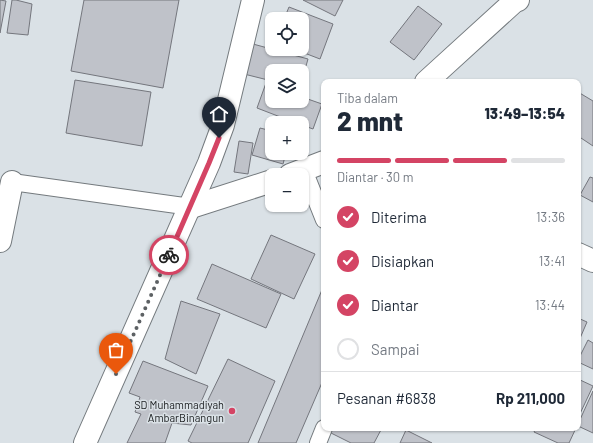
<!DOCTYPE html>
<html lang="id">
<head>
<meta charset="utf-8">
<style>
  :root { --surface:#fff; --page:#f2f2f3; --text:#1f2937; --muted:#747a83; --line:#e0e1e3; --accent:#d44464 }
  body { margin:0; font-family:Barlow,sans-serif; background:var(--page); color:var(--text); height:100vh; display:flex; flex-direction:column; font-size:15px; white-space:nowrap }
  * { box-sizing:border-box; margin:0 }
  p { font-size:13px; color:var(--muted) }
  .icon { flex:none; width:22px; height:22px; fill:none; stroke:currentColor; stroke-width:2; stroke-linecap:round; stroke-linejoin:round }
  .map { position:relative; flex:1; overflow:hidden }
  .drawer { position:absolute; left:321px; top:79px; width:260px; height:352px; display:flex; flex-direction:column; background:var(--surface); border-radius:8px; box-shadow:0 1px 3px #0004 }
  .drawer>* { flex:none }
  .tools { position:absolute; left:265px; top:12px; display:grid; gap:8px }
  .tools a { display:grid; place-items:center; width:44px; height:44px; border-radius:8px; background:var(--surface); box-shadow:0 1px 3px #0004; font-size:20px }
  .pin { position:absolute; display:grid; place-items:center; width:34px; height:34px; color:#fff; margin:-41px -17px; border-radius:50% 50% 50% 0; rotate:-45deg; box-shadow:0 0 4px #0007 }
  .pin .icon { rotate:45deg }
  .courier { position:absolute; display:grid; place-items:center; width:40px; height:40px; margin:-20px; border:3px solid #d44464; border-radius:50%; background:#fff; color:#222; box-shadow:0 1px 5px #0007 }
  .headline em { font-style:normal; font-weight:800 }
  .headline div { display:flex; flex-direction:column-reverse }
  .headline { display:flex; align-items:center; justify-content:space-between; height:68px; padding:0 16px }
  h1 { font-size:26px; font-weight:800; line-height:30px }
  .bar { display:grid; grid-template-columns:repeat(4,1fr); gap:6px 4px; align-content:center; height:48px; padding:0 16px }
  .bar i { height:5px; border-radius:3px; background:var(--line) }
  .bar .on { background:var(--accent) }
  .bar p { grid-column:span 4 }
  .line { display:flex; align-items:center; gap:10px; padding:0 16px; border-top:1px solid var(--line) }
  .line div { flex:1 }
  ol { padding:0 16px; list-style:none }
  li { display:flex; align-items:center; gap:12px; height:44px }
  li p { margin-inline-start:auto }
  li .icon { padding:4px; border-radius:50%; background:var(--accent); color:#fff; stroke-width:4 }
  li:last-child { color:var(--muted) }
  li i { width:22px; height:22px; border:2px solid var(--line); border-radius:50% }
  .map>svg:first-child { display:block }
  .building { fill:#bfc2c9; stroke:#74767d }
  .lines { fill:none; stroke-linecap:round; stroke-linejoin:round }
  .service-casing { stroke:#747a7e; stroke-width:18 }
  .minor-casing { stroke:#747a7e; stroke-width:24 }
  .secondary-casing { stroke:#747a7e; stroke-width:24 }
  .service { stroke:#fff; stroke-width:16 }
  .minor { stroke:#fff; stroke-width:22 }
  .secondary { stroke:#fff; stroke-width:22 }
  .done { stroke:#5d6164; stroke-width:4; stroke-dasharray:0 7.2 }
  .route { stroke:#d44464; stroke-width:5 }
  .poi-dot { fill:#d44464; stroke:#dae1e6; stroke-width:1.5 }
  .labels { text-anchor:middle; stroke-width:3; stroke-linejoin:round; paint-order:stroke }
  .poi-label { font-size:11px; fill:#191c1e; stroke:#dae1e6; text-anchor:end }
</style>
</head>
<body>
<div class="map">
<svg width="593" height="443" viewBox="0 0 593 443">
  <rect width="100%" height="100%" fill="#dae1e6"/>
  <!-- building -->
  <g class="building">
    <path d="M0,0l6,1 -6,32z"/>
    <path d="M12,0h4l16,4 -4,31 -21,-2z"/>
    <path d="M84,0h95l-16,88 -92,-17z"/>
    <path d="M303,0h40l-8,16z"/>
    <path d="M418,6l24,18 -28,36 -24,-18z"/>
    <path d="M289,7l44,17 -13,35 -26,-10h8v-30h-18z"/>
    <path d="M253,44l55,15 -6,21v-9h-30v10l-28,-7z"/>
    <path d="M75,80l76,12 -9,54 -76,-13z"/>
    <path d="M266,83l6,2v16h30v-4l20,7 -9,25 -11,-4v-2h-6l-39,-15z"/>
    <path d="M578,92l15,9v45l-15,-10z"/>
    <path d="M260,128l12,3v22h14l-3,11 -31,-9z"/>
    <path d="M239,141l14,2 -5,31 -14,-2z"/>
    <path d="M590,177l3,1v24l-13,-7z"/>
    <path d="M271,235l44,19 -21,45 -43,-20z"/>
    <path d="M212,264l69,30 -15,34 -69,-29z"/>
    <path d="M324,285v93l-28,65h-38z"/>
    <path d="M181,301l39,13 -24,60 -31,-15z"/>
    <path d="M578,318l9,4 -9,21z"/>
    <path d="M588,340l5,3v26l-15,-7v-2z"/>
    <path d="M228,359l47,22 -27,62h-56l-4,-2z"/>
    <path d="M143,361l65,25 -17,39 -19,-2 -7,20h-38l14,-29 -6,-2 5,-15 -11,-4z"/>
    <path d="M578,379l15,7 -15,32z"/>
    <path d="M593,391v42l-15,-7v-2z"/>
    <path d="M326,428h56l-8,15h-23l-26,-13z"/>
    <path d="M536,428h40l-7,15h-11l-24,-11z"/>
    <path d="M406,430l26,13h-32z"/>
  </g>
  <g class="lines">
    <defs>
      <g id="service">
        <path d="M304,170l20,50"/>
        <path d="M12,182l179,25"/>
        <path d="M318,443l6,-15"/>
      </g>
      <g id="minor">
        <path d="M426,82l90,-82"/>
        <path d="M290,175l34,-13"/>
        <path d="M191,207l81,-26"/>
        <path d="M0,241l12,-59"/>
        <path d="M578,254l15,7"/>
        <path d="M85,443l124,-280 14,-38 30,-125"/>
      </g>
      <path id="secondary" d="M516,0h2"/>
    </defs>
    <!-- service casing -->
    <use href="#service" class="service-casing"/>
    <!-- minor casing -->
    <use href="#minor" class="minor-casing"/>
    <!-- secondary casing -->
    <use href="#secondary" class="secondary-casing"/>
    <!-- service -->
    <use href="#service" class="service"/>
    <!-- minor -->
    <use href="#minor" class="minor"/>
    <!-- secondary -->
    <use href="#secondary" class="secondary"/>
  </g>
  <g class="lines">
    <!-- done -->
    <path class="done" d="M116,374l53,-119"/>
    <!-- route -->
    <path class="route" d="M169,255l40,-92 10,-25"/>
  </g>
  <!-- markers -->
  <circle class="poi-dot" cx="232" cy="411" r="4"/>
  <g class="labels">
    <!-- poi labels -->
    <g class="poi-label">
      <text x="224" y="409">SD Muhammadiyah<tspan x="224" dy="13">AmbarBinangun</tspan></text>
    </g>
  </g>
</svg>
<div class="tools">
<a><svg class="icon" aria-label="locate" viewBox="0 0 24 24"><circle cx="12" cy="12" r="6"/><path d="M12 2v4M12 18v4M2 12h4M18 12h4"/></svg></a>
<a><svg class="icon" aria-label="layers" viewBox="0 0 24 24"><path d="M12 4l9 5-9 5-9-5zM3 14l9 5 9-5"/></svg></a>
<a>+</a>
<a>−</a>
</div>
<div class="pin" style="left:116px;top:374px;background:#ea580c"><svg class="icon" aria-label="bag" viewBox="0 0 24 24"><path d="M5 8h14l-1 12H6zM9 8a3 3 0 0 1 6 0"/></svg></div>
<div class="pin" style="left:219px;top:138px;background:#1f2937"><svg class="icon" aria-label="home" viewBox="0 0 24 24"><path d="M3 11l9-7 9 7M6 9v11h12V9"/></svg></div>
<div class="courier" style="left:169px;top:255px"><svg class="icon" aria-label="bike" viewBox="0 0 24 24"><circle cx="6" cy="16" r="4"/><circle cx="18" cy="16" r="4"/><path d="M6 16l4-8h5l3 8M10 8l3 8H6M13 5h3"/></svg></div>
<section class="drawer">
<div class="headline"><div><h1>2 mnt</h1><p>Tiba dalam</p></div><em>13:49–13:54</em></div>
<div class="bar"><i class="on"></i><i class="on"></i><i class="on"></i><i></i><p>Diantar · 30 m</p></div>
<ol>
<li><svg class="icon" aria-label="check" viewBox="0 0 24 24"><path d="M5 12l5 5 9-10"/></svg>Diterima<p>13:36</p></li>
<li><svg class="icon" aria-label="check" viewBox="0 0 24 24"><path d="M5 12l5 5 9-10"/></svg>Disiapkan<p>13:41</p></li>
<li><svg class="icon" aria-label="check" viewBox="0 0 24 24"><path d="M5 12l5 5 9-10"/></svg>Diantar<p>13:44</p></li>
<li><i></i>Sampai</li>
</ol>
<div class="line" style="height:52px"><div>Pesanan #6838</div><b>Rp 211,000</b></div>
</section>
</div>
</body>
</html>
